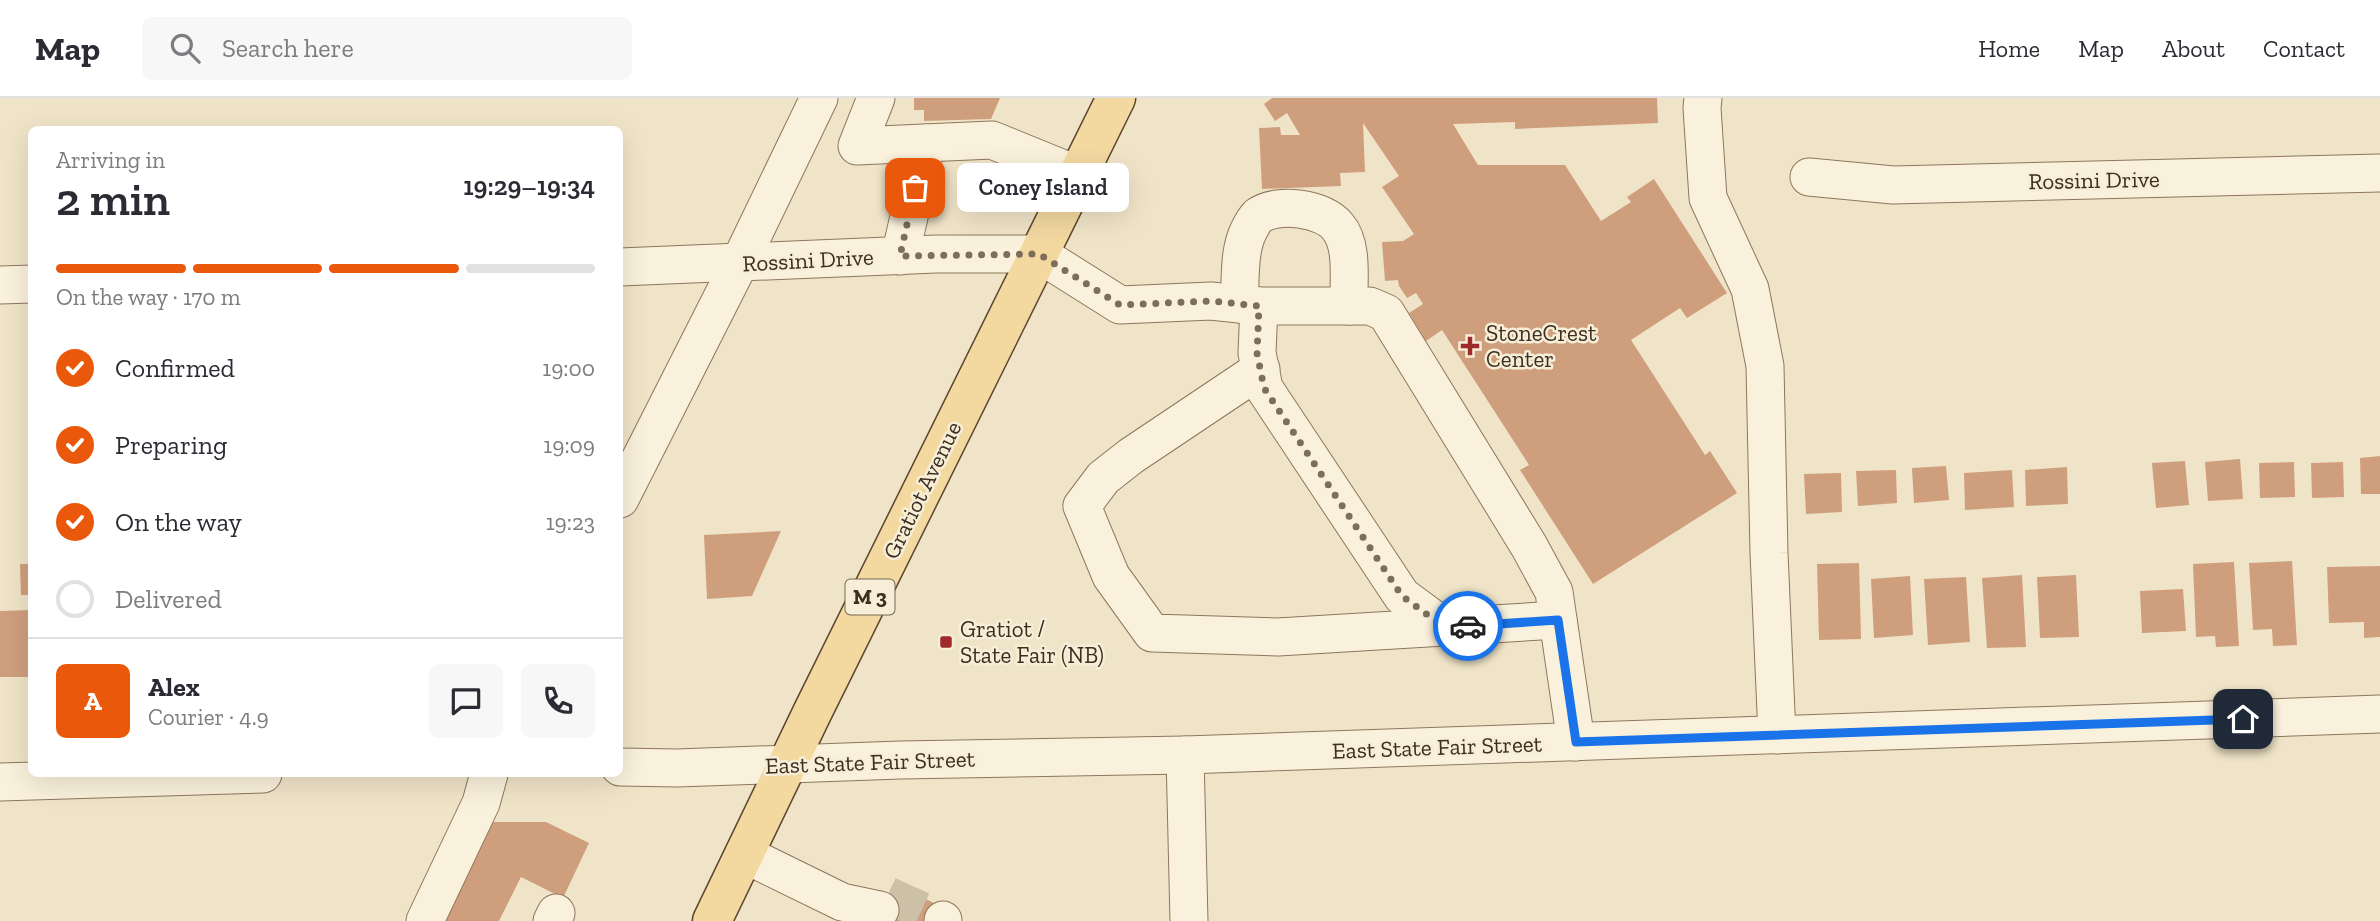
<!DOCTYPE html>
<html lang="en">
<head>
<meta charset="utf-8">
<style>
  :root { --surface:#fff; --page:#f7f7f7; --text:#2b2b33; --muted:#7c7c81; --line:#e1e1e2; --accent:#ea580c }
  body { margin:0; font-family:"Zilla Slab",serif; background:var(--page); color:var(--text); height:100vh; display:flex; flex-direction:column; font-size:26px; white-space:nowrap }
  * { box-sizing:border-box; margin:0 }
  p { font-size:23px; color:var(--muted) }
  .icon { flex:none; width:38px; height:38px; fill:none; stroke:currentColor; stroke-width:2; stroke-linecap:round; stroke-linejoin:round }
  .map { position:relative; flex:1; overflow:hidden }
  .side { position:absolute; left:28px; top:28px; width:595px; height:651px; display:flex; flex-direction:column; background:var(--surface); border-radius:10px; box-shadow:0 7px 28px #0002 }
  .side>* { flex:none }
  .pin { position:absolute; display:grid; place-items:center; width:60px; height:60px; color:#fff; margin:-30px; border-radius:14px; box-shadow:0 4px 10px #0006 }
  .courier { position:absolute; display:grid; place-items:center; width:70px; height:70px; margin:-35px; border:5px solid #1a73e8; border-radius:50%; background:#fff; color:#222; box-shadow:0 2px 9px #0007 }
  .bubble { position:absolute; height:49px; border-radius:10px; background:var(--surface); box-shadow:0 7px 28px #0002; font-size:23px; font-weight:600; line-height:49px; text-align:center }
  .headline em { font-style:normal; font-weight:600 }
  .headline div { display:flex; flex-direction:column-reverse }
  .headline { display:flex; align-items:center; justify-content:space-between; height:119px; padding:0 28px }
  h1 { font-size:46px; font-weight:600; line-height:52px }
  .bar { display:grid; grid-template-columns:repeat(4,1fr); gap:10px 7px; align-content:center; height:84px; padding:0 28px }
  .bar i { height:9px; border-radius:5px; background:var(--line) }
  .bar .selected { background:var(--accent) }
  .bar p { grid-column:span 4 }
  .line { display:flex; align-items:center; gap:18px; padding:0 28px; border-top:2px solid var(--line) }
  .line div { flex:1 }
  .round { display:grid; place-items:center; flex:none; width:74px; height:74px; border-radius:10px; background:var(--page) }
  ol { padding:0 28px; list-style:none }
  li { display:flex; align-items:center; gap:21px; height:77px }
  li p { margin-inline-start:auto }
  li .icon { padding:7px; border-radius:50%; background:var(--accent); color:#fff; stroke-width:4 }
  li:last-child { color:var(--muted) }
  li i { width:38px; height:38px; border:4px solid var(--line); border-radius:50% }
  header { display:flex; align-items:center; gap:42px; box-sizing:border-box; height:98px; padding:0 35px; background:var(--surface); border-bottom:2px solid var(--line) }
  header strong { font-size:33px }
  nav { display:flex; gap:38px; margin-inline-start:auto; font-size:24px }
  .search { width:490px; height:63px; background:var(--page); display:flex; align-items:center; gap:18px; box-sizing:border-box; padding:0 24px; border-radius:10px; color:var(--muted); font-size:26px }
  .map>svg:first-child { display:block }
  .building { fill:#cf9f7d }
  .lines { fill:none; stroke-linecap:round; stroke-linejoin:round }
  .minor-tunnel { stroke:#ccc0a6; stroke-width:37; stroke-dasharray:37 18; stroke-linecap:butt }
  .minor-casing { stroke:#8d765c; stroke-width:39 }
  .major-casing { stroke:#5b4430; stroke-width:41 }
  .minor { stroke:#faf1dc; stroke-width:37 }
  .major { stroke:#f3d9a0; stroke-width:38 }
  .done { stroke:#7c6e5b; stroke-width:7; stroke-dasharray:0 12.6 }
  .route { stroke:#1a73e8; stroke-width:9 }
  .poi-dot { fill:#9e2a2b; stroke:#f7eed8; stroke-width:2.5 }
  .labels { text-anchor:middle; stroke-width:5; stroke-linejoin:round; paint-order:stroke }
  .shield { fill:#f7eed8; stroke:#756857; stroke-width:2 }
  .shield-label { font-size:21px; font-weight:bold; fill:#3d2e20 }
  .street-label { font-size:23px; fill:#3d2e20; stroke:#f7eed8 }
  .poi-label { font-size:23px; fill:#3d2e20; stroke:#f7eed8; text-anchor:start }
</style>
</head>
<body>
<header>
<strong>Map</strong>
<div class="search"><svg class="icon" aria-label="search" viewBox="0 0 24 24"><circle cx="10" cy="10" r="6"/><path d="M15 15l6 6"/></svg>Search here</div>
<nav><a>Home</a><a>Map</a><a>About</a><a>Contact</a></nav>
</header>
<div class="map">
<svg width="2380" height="823" viewBox="0 0 2380 823">
  <rect width="100%" height="100%" fill="#f0e4c8"/>
  <!-- building -->
  <g class="building">
    <path d="M914,0h86l-9,21 -67,2v-11h-10z"/>
    <path d="M1272,0h385l1,25 -143,6v-7l-62,2 25,41h87l36,56 30,-19 -4,-5 27,-18 73,114 -40,25 -7,-10 -49,32 74,115 5,-4 27,42 -144,91 -73,-114 9,-5 -87,-135 -16,11 -17,-28 14,-9 -7,-11 -9,5 -8,-12 -1,-6 -13,1 -3,-39 21,-1 11,-7 -32,-47 17,-11 -36,-53 2,49 -25,1 1,13 -79,3 -3,-61 21,-1 1,8h19l-13,-22 -12,8 -11,-17z"/>
    <path d="M2380,358v38h-19l-1,-36z"/>
    <path d="M2240,361l3,40 -35,2 -3,-39z"/>
    <path d="M2185,363l4,44 -33,3 -4,-45z"/>
    <path d="M2294,364l1,35 -35,1 -1,-35z"/>
    <path d="M2343,364l1,35 -32,1 -1,-35z"/>
    <path d="M1946,368l3,34 -35,3 -2,-35z"/>
    <path d="M2067,369l1,37 -42,2 -1,-36z"/>
    <path d="M1896,372l1,33 -39,3 -2,-35z"/>
    <path d="M2012,372l2,37 -49,3 -1,-37z"/>
    <path d="M1841,375l1,39 -36,2 -2,-40z"/>
    <path d="M781,433l-29,65 -45,3 -3,-64z"/>
    <path d="M2292,463l5,84 -24,1 -1,-17 -19,1 -4,-67z"/>
    <path d="M2234,464l5,84 -23,1 -1,-11 -19,1 -3,-73z"/>
    <path d="M1859,465l2,76 -42,1 -2,-76z"/>
    <path d="M20,466h12v31h-11z"/>
    <path d="M2380,468v71l-16,1v-16l-35,1 -2,-56z"/>
    <path d="M2022,477l4,72 -39,1 -5,-70z"/>
    <path d="M2076,477l3,62 -39,1 -3,-61z"/>
    <path d="M1910,478l3,59 -39,3 -3,-59z"/>
    <path d="M1966,479l4,65 -42,3 -4,-66z"/>
    <path d="M2183,491l3,42 -44,2 -2,-42z"/>
    <path d="M32,512v67h-32v-66z"/>
    <path d="M489,724h57l43,21 -26,55 -42,-21 -22,44h-59z"/>
    <path d="M893,786l54,25 -5,12h-66z"/>
  </g>
  <g class="lines">
    <!-- minor-tunnel -->
    <path class="minor-tunnel" d="M888,797l55,25"/>
    <defs>
      <g id="minor">
        <path d="M876,0l-19,48 135,-6 86,35"/>
        <path d="M1703,0l-1,10 6,90 42,91 15,77 4,187 8,182"/>
        <path d="M1809,79l84,8 487,-12"/>
        <path d="M900,158l26,-113"/>
        <path d="M620,169l316,-13h103l81,51 91,-4 48,5h111l16,7 143,233 25,46 22,150"/>
        <path d="M0,187l32,-1"/>
        <path d="M1239,206c2,-23 -1,-53 10,-74 2,-4 6,-11 9,-14 19,-14 66,-8 80,11 16,19 10,55 11,79"/>
        <path d="M1259,208l-2,47 7,35 138,208 42,31 114,-7"/>
        <path d="M1261,271l-130,87 -28,22 -21,28 29,70 41,57 126,4 166,-10"/>
        <path d="M620,401l119,-235 80,-166"/>
        <path d="M1185,657l4,166"/>
        <path d="M620,669l57,1 223,-8 285,-5 1195,-41"/>
        <path d="M0,684l263,-8"/>
        <path d="M744,756l98,48 38,8"/>
        <path d="M943,822v1"/>
        <path d="M425,823l56,-118 8,-29"/>
        <path d="M552,823l4,-8"/>
      </g>
      <path id="major" d="M712,823l100,-208 304,-615"/>
    </defs>
    <!-- minor casing -->
    <use href="#minor" class="minor-casing"/>
    <!-- major casing -->
    <use href="#major" class="major-casing"/>
    <!-- minor -->
    <use href="#minor" class="minor"/>
    <!-- major -->
    <use href="#major" class="major"/>
  </g>
  <g class="lines">
    <!-- done -->
    <path class="done" d="M915,90l-15,68 139,-2 81,51 91,-4 48,5 -2,47 7,35 138,208 42,31 24,-1"/>
    <!-- route -->
    <path class="route" d="M1468,528l90,-6 18,122 667,-23"/>
  </g>
  <!-- markers -->
  <g class="poi-dot">
    <path d="M1466.5 237.5h7v7h7v7h-7v7h-7v-7h-7v-7h7z"/>
    <rect x="939" y="537" width="14" height="14" rx="3.5"/>
  </g>
  <g class="labels">
    <!-- shield labels -->
    <rect class="shield" x="845.5" y="481.5" width="49" height="35" rx="5"/>
    <g class="shield-label">
      <text x="870" y="506">M 3</text>
    </g>
    <!-- street labels -->
    <g class="street-label">
      <text transform="translate(2094 82) rotate(-1)" y="8">Rossini Drive</text>
      <text transform="translate(808 162) rotate(-3)" y="8">Rossini Drive</text>
      <text transform="translate(922 392) rotate(-64)" y="8">Gratiot Avenue</text>
      <text transform="translate(1437 649) rotate(-2)" y="8">East State Fair Street</text>
      <text transform="translate(870 664) rotate(-2)" y="8">East State Fair Street</text>
    </g>
    <!-- poi labels -->
    <g class="poi-label">
      <text x="1486" y="243">StoneCrest<tspan x="1486" dy="26">Center</tspan></text>
      <text x="960" y="539">Gratiot /<tspan x="960" dy="26">State Fair (NB)</tspan></text>
    </g>
  </g>
</svg>
<div class="pin" style="left:915px;top:90px;background:#ea580c"><svg class="icon" aria-label="bag" viewBox="0 0 24 24"><path d="M5 8h14l-1 12H6zM9 8a3 3 0 0 1 6 0"/></svg></div>
<div class="pin" style="left:2243px;top:621px;background:#1f2937"><svg class="icon" aria-label="home" viewBox="0 0 24 24"><path d="M3 11l9-7 9 7M6 9v11h12V9"/></svg></div>
<div class="courier" style="left:1468px;top:528px"><svg class="icon" aria-label="car" viewBox="0 0 24 24"><path d="M5 17H2v-5l4-1 3-4h7l3 4 3 1v5h-3M9 17h6M6 11h13"/><circle cx="7" cy="17" r="2"/><circle cx="17" cy="17" r="2"/></svg></div>
<div class="bubble" style="left:957px;top:65px;width:172px">Coney Island</div>
<section class="side">
<div class="headline"><div><h1>2 min</h1><p>Arriving in</p></div><em>19:29–19:34</em></div>
<div class="bar"><i class="selected"></i><i class="selected"></i><i class="selected"></i><i></i><p>On the way · 170 m</p></div>
<ol>
<li><svg class="icon" aria-label="check" viewBox="0 0 24 24"><path d="M5 12l5 5 9-10"/></svg>Confirmed<p>19:00</p></li>
<li><svg class="icon" aria-label="check" viewBox="0 0 24 24"><path d="M5 12l5 5 9-10"/></svg>Preparing<p>19:09</p></li>
<li><svg class="icon" aria-label="check" viewBox="0 0 24 24"><path d="M5 12l5 5 9-10"/></svg>On the way<p>19:23</p></li>
<li><i></i>Delivered</li>
</ol>
<div class="line" style="height:126px"><b class="round" style="background:var(--accent);color:#fff">A</b><div><b>Alex</b><p>Courier · 4.9</p></div><a class="round"><svg class="icon" aria-label="chat" viewBox="0 0 24 24"><path d="M4 5h16v11H9l-5 4z"/></svg></a><a class="round"><svg class="icon" aria-label="phone" viewBox="0 0 24 24"><path d="M5 4h4l2 5-3 2q2 4 5 5l2-3 5 2v4C11 20 4 13 5 4z"/></svg></a></div>
</section>
</div>
</body>
</html>
